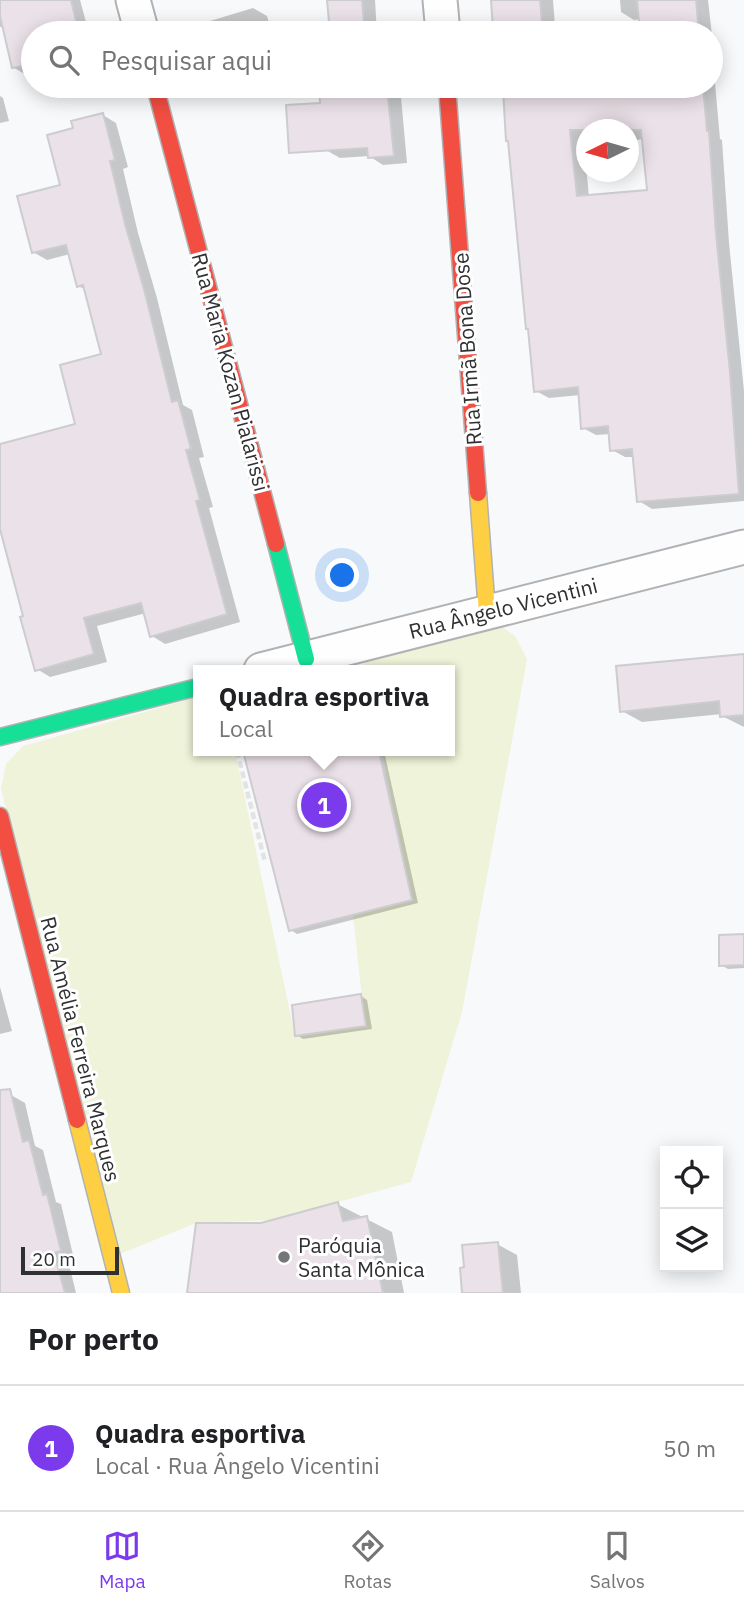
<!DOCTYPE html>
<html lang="pt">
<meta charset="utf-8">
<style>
body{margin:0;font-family:"IBM Plex Sans",sans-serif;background:#f6f6f6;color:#202124}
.controls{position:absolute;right:21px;bottom:21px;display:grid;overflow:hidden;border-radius:0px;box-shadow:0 4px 18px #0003}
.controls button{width:63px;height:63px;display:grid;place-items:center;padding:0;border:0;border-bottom:2px solid #e0e0e0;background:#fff;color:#202124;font:35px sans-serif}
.compass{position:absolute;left:576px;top:119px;width:63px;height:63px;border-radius:50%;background:#fff;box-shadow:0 4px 18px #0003;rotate:265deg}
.scale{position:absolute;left:21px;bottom:18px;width:98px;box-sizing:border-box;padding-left:7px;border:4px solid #2f3031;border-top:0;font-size:19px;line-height:24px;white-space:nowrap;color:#2f3031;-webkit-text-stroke:5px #fff;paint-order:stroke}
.you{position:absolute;left:343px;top:576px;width:24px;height:24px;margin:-18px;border:5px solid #fff;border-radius:50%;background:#1a73e8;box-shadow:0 0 0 10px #1a73e833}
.badge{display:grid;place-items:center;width:46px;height:46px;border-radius:50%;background:#7c3aed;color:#fff;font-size:23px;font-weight:700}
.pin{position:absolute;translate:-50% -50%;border:4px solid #fff;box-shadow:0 2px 7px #0006}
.popup{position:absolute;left:193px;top:665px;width:262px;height:91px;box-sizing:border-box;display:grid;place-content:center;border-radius:0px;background:#fff;filter:drop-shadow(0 2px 5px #0005);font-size:23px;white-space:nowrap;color:#757577}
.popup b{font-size:26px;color:#202124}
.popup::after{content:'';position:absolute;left:50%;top:100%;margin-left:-14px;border:14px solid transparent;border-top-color:#fff}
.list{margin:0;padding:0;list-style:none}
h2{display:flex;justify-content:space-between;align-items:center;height:91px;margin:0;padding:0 28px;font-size:30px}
h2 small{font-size:23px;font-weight:400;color:#757577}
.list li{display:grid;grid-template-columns:46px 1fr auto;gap:21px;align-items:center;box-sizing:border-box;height:126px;padding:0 28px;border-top:2px solid #e0e0e0}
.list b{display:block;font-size:26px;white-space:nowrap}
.list p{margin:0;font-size:23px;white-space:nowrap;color:#757577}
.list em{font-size:23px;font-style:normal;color:#757577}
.icon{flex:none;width:38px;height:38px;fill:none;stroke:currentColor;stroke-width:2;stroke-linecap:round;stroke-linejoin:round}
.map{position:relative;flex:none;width:744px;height:1293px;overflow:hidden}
.search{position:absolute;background:#fff;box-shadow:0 4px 18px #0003;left:21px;right:21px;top:21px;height:77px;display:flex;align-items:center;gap:18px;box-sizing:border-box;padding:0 24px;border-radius:38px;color:#757577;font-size:26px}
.sheet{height:217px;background:#fff}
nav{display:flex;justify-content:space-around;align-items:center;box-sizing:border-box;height:98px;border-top:2px solid #e0e0e0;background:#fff;font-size:19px;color:#757577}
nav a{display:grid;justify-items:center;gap:4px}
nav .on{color:#7c3aed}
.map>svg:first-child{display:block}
</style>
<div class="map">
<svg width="744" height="1293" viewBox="0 0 744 1293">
<rect width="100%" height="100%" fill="#f7f9fb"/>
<path fill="#eff3d9" d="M 490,618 L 515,636 L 527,659 L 462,1012 L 411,1182 L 272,1220 L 196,1223 L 120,1254 L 1,789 L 6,764 L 23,746 L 198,697 L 198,751 L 235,751 L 295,1036 L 365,1026 L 353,915 L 412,900 L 382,751 L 450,751 L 450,670 L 366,670 L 362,651 Z"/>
<path fill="#0003" fill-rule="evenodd" d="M 0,0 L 80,0 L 89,33 L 33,33 L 33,73 L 26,75 L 13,67 L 4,26 L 0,27 Z
M 329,0 L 375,0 L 377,33 L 332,33 Z
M 493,0 L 553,0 L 555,26 L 567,24 L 581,33 L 500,33 L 500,31 L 495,28 Z
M 620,0 L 708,0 L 716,71 L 714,72 L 720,139 L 722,140 L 729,243 L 744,391 L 744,501 L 652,509 L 639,501 L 635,457 L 625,457 L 612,450 L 610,434 L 596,435 L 583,428 L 580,395 L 549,398 L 536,391 L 508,140 L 504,86 L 711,86 L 711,33 L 642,33 L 641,19 L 634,20 L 621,12 ZM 586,130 L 628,130 L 628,141 L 644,139 L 649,192 L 589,197 L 584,144 L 586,144 Z
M 253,8 L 267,16 L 272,33 L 203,33 L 200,24 Z
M 320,86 L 400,86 L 407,163 L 383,165 L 369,156 L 340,158 L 326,150 Z
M 0,96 L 3,98 L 9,121 L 0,123 Z
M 103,115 L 116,123 L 128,167 L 123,169 L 138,233 L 157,298 L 183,405 L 192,410 L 204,457 L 199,458 L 213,507 L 209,508 L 240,622 L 165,644 L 152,636 L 146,613 L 97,626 L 107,662 L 50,677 L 37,669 L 25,617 L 0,523 L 0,446 L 77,426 L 103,355 L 86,290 L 78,286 L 70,254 L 47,260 L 33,252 L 62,186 L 75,129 Z
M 744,656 L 744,727 L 722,716 L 722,714 L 642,722 L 622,711 Z
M 245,751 L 384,751 L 418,903 L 297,934 L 291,930 Z
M 744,936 L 744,968 L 728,969 L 721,965 Z
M 0,987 L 12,1031 L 0,1034 Z
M 361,996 L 367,1000 L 372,1029 L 303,1039 L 297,1035 Z
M 11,1095 L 25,1103 L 35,1146 L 43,1150 L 56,1202 L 61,1204 L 74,1259 L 68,1260 L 76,1293 L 0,1293 L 0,1097 Z
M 337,1204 L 392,1232 L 404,1293 L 189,1293 L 261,1225 Z
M 497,1244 L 517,1255 L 521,1293 L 464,1293 Z"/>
<path fill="#ebe1e8" stroke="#cdccce" stroke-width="2" fill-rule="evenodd" d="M 0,0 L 71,0 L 79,33 L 33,33 L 33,64 L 12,68 L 0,16 Z
M 327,0 L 362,0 L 365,33 L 330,33 Z
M 491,0 L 540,0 L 543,33 L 498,33 L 498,29 L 493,29 Z
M 637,0 L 696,0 L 699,33 L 640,33 Z
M 319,86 L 387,86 L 394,156 L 368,158 L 367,148 L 289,153 L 286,105 L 320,103 Z
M 555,86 L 703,86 L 707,131 L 709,131 L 716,234 L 730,372 L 739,494 L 637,502 L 632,449 L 610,451 L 608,426 L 581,429 L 578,387 L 534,392 L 528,329 L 526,329 L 508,141 L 506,141 L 503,89 ZM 570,130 L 641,130 L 647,190 L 577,196 Z
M 103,113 L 115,160 L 110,161 L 125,224 L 144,289 L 172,402 L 178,400 L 191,449 L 186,450 L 200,500 L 196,501 L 227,614 L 150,637 L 141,603 L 84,618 L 94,654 L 35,671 L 20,617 L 23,616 L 0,529 L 0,444 L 75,424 L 60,365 L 101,354 L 83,285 L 77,287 L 66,245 L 32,253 L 17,196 L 60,185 L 47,135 L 73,128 L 71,121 Z
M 744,654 L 744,715 L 720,717 L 719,701 L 620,712 L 616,666 Z
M 243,751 L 379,751 L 412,900 L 289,931 Z
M 744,934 L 744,965 L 719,966 L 719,935 Z
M 361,994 L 366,1026 L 295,1036 L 292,1005 Z
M 10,1089 L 23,1142 L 29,1140 L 43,1195 L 47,1194 L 61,1251 L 54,1253 L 65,1293 L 0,1293 L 0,1090 Z
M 338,1202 L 343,1221 L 367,1216 L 383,1293 L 187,1293 L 196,1223 L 261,1223 Z
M 498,1242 L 503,1293 L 462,1293 L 460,1268 L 464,1267 L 462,1245 Z"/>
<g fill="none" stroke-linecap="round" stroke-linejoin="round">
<g stroke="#b1b2b4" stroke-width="37">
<path id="street" d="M 133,0 L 142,33
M 440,0 L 443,33
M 261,670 L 744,547"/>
</g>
<g stroke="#b1b2b4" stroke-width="19">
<path id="fast" d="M 276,544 L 306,659
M 0,737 L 198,687"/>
</g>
<g stroke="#b1b2b4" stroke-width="19">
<path id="slow" d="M 478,493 L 487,612
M 77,1120 L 121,1293"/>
</g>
<g stroke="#b1b2b4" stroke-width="19">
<path id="jam" d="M 155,86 L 276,544
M 447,86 L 478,493
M 0,816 L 77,1120"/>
</g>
<path stroke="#e2e3e3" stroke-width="4.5" stroke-dasharray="7 3.5" stroke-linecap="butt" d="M 237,751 L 265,862"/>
<use href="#street" stroke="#fefefe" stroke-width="33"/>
<use href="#fast" stroke="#16e098" stroke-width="16"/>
<use href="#slow" stroke="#ffcf43" stroke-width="16"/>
<use href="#jam" stroke="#f24e42" stroke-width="16"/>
</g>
<circle fill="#757678" stroke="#fff" stroke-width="2.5" cx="284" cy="1257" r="7"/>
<g text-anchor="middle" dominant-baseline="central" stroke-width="6" stroke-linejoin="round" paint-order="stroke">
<g font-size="21" fill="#2f3031" stroke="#fff">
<text transform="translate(467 349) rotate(-94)">Rua Irmã Bona Dose</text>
<text transform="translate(231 372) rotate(75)">Rua Maria Kozan Pialarissi</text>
<text transform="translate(503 608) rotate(-14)">Rua Ângelo Vicentini</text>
<text transform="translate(81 1049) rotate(76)">Rua Amélia Ferreira Marques</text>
</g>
<g font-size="21" fill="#2f3031" stroke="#fff" text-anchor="start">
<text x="298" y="1245">Paróquia<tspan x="298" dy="24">Santa Mônica</tspan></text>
</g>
</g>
</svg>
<div class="controls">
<button><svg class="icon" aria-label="locate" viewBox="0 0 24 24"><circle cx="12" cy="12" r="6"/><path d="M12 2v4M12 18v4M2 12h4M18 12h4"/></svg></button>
<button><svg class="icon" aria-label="layers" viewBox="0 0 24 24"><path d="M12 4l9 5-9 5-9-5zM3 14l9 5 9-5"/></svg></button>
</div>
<svg class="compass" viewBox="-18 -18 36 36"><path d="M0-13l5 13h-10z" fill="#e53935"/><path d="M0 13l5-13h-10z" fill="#757577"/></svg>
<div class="scale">20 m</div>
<div class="you"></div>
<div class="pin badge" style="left:324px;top:805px">1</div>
<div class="popup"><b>Quadra esportiva</b>Local</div>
<div class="search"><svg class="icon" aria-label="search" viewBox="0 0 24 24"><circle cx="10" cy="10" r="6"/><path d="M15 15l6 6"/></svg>Pesquisar aqui</div>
</div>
<section class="sheet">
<h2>Por perto<small></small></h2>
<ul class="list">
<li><span class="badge">1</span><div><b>Quadra esportiva</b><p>Local · Rua Ângelo Vicentini</p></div><em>50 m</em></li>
</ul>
</section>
<nav>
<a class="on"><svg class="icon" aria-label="map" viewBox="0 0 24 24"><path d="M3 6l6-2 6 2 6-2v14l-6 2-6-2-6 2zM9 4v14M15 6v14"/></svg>Mapa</a>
<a><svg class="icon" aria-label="directions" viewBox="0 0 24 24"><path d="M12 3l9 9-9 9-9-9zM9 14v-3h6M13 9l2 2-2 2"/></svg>Rotas</a>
<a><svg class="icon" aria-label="saved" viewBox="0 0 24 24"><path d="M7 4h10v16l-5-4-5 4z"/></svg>Salvos</a>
</nav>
